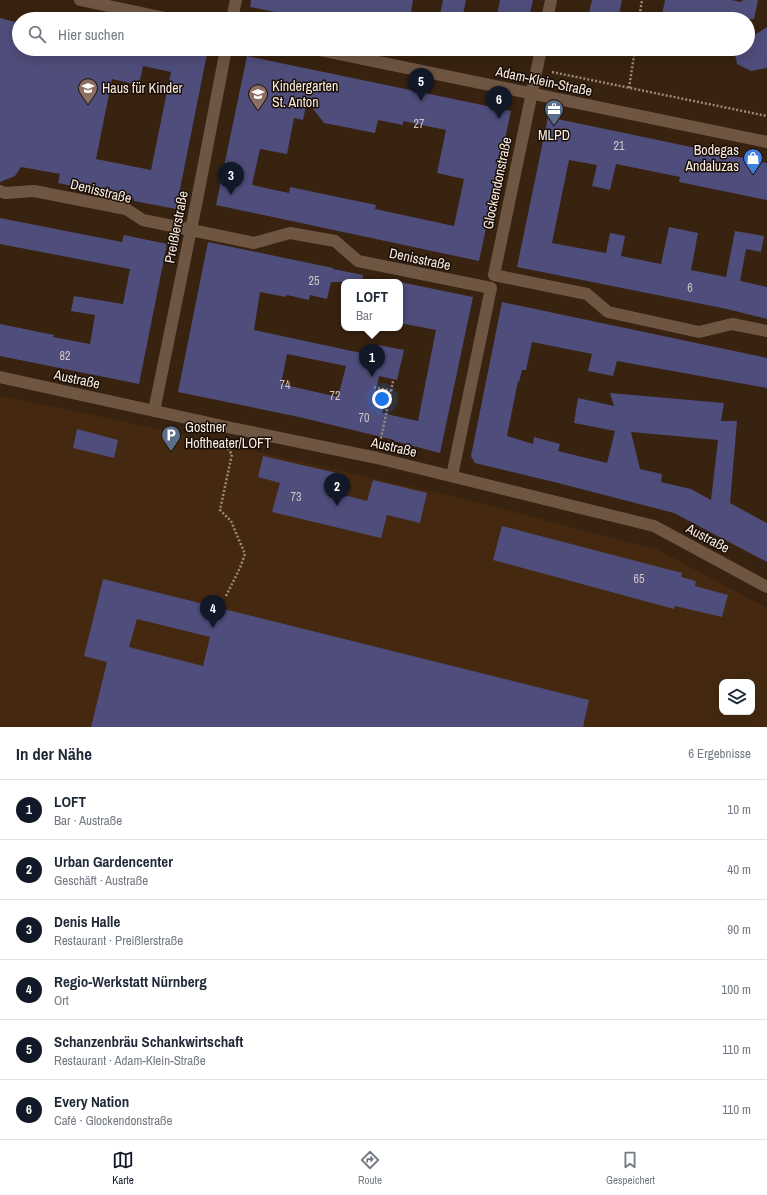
<!DOCTYPE html>
<html lang="de">
<meta charset="utf-8">
<style>
body{margin:0;font-family:"Archivo Narrow",sans-serif;background:#f2f2f3;color:#1f2937}
.controls{position:absolute;right:12px;bottom:12px;display:grid;overflow:hidden;border-radius:8px;box-shadow:0 4px 16px #0002}
.controls button{width:36px;height:36px;display:grid;place-items:center;padding:0;border:0;border-bottom:1px solid #e0e1e3;background:#fff;color:#1f2937;font:20px sans-serif}
.you{position:absolute;left:382px;top:399px;width:14px;height:14px;margin:-10px;border:3px solid #fff;border-radius:50%;background:#1a73e8;box-shadow:0 0 0 6px #1a73e833}
.badge{display:grid;place-items:center;width:26px;height:26px;border-radius:50%;background:#111827;color:#fff;font-size:13px;font-weight:700}
.pin{position:absolute;translate:-50% -33px;filter:drop-shadow(0 1px 2px #0008)}
.pin::after{content:'';position:absolute;top:21px;width:14px;height:12px;background:inherit;clip-path:polygon(0 0,100% 0,50% 100%)}
.popup{position:absolute;left:341px;top:279px;width:62px;height:52px;box-sizing:border-box;display:grid;place-content:center;border-radius:8px;background:#fff;filter:drop-shadow(0 1px 3px #0005);font-size:13px;white-space:nowrap;color:#747a83}
.popup b{font-size:15px;color:#1f2937}
.popup::after{content:'';position:absolute;left:50%;top:100%;margin-left:-8px;border:8px solid transparent;border-top-color:#fff}
.list{margin:0;padding:0;list-style:none}
h2{display:flex;justify-content:space-between;align-items:center;height:52px;margin:0;padding:0 16px;font-size:17px}
h2 small{font-size:13px;font-weight:400;color:#747a83}
.list li{display:grid;grid-template-columns:26px 1fr auto;gap:12px;align-items:center;box-sizing:border-box;height:60px;padding:0 16px;border-top:1px solid #e0e1e3}
.list b{display:block;font-size:15px;white-space:nowrap}
.list p{margin:0;font-size:13px;white-space:nowrap;color:#747a83}
.list em{font-size:13px;font-style:normal;color:#747a83}
.icon{flex:none;width:22px;height:22px;fill:none;stroke:currentColor;stroke-width:2;stroke-linecap:round;stroke-linejoin:round}
.map{position:relative;flex:none;width:767px;height:727px;overflow:hidden}
.search{position:absolute;background:#fff;box-shadow:0 4px 16px #0002;left:12px;right:12px;top:12px;height:44px;display:flex;align-items:center;gap:10px;box-sizing:border-box;padding:0 14px;border-radius:22px;color:#747a83;font-size:15px}
.sheet{height:412px;background:#fff}
nav{display:flex;justify-content:space-around;align-items:center;box-sizing:border-box;height:56px;border-top:1px solid #e0e1e3;background:#fff;font-size:11px;color:#747a83}
nav a{display:grid;justify-items:center;gap:2px}
nav .on{color:#111827}
.map>svg:first-child{display:block}
</style>
<div class="map">
<svg width="767" height="727" viewBox="0 0 767 727">
<rect width="100%" height="100%" fill="#382210"/>
<path fill="#442910" fill-rule="evenodd" d="M 0,396 L 122,421 L 460,498 L 658,550 L 767,608 L 767,727 L 0,727 ZM 722,682 L 752,682 L 752,712 L 722,712 Z"/>
<path fill="#4f4d7b" fill-rule="evenodd" d="M 251,0 L 413,0 L 410,19 L 310,19 L 250,7 Z
M 443,0 L 466,0 L 462,19 L 439,19 Z
M 500,0 L 533,0 L 529,19 L 496,19 Z
M 592,0 L 622,0 L 618,19 L 596,19 L 588,17 Z
M 665,0 L 731,0 L 741,2 L 743,0 L 758,0 L 754,19 L 661,19 Z
M 0,18 L 19,23 L 19,49 L 208,49 L 176,209 L 134,201 L 134,199 L 58,183 L 60,174 L 21,167 L 15,176 L 0,182 ZM 143,66 L 171,72 L 151,170 L 96,159 L 112,79 L 139,85 Z
M 767,27 L 767,68 L 751,71 L 737,64 L 734,49 L 748,49 L 748,39 Z
M 247,56 L 511,111 L 479,261 L 216,205 ZM 307,101 L 324,123 L 375,133 L 378,120 L 403,125 L 403,121 L 446,130 L 437,173 L 464,179 L 454,226 L 375,209 L 376,205 L 290,187 L 289,193 L 252,185 L 260,149 L 287,154 L 294,118 L 303,120 Z
M 548,117 L 767,163 L 767,200 L 679,182 L 680,177 L 616,164 L 610,190 L 592,186 L 597,165 L 569,160 L 552,243 L 606,253 L 610,233 L 625,236 L 621,256 L 661,264 L 669,227 L 698,233 L 691,270 L 726,277 L 735,231 L 764,236 L 761,252 L 746,249 L 740,281 L 767,287 L 767,319 L 727,309 L 517,267 Z
M 0,218 L 122,242 L 124,235 L 167,244 L 139,384 L 0,356 L 0,324 L 54,335 L 53,337 L 90,344 L 95,315 L 71,311 L 74,296 L 123,304 L 130,269 L 0,244 Z
M 208,242 L 333,268 L 333,269 L 363,275 L 362,282 L 331,282 L 327,299 L 310,295 L 309,300 L 287,295 L 286,297 L 260,292 L 254,330 L 375,356 L 378,345 L 404,350 L 397,380 L 379,376 L 373,405 L 383,408 L 382,413 L 418,421 L 436,330 L 400,323 L 400,282 L 473,297 L 440,453 L 394,441 L 394,440 L 299,417 L 178,392 ZM 287,354 L 346,366 L 338,397 L 281,384 Z
M 502,302 L 767,358 L 767,388 L 617,361 L 613,376 L 588,371 L 592,354 L 532,342 L 526,370 L 522,370 L 519,382 L 518,381 L 507,436 L 533,444 L 534,437 L 560,444 L 558,451 L 607,463 L 615,431 L 574,423 L 578,398 L 614,406 L 610,393 L 724,403 L 721,421 L 737,421 L 730,503 L 767,523 L 767,562 L 674,513 L 558,483 L 475,463 L 471,456 ZM 631,432 L 718,440 L 711,500 L 691,489 L 661,482 L 662,474 L 640,469 Z
M 77,429 L 118,440 L 114,458 L 73,448 Z
M 263,456 L 341,474 L 336,493 L 367,501 L 373,480 L 427,493 L 420,523 L 387,515 L 381,538 L 272,512 L 280,483 L 258,477 Z
M 502,526 L 682,573 L 681,577 L 696,581 L 695,586 L 728,595 L 722,617 L 675,606 L 674,609 L 493,560 Z
M 103,579 L 589,700 L 583,727 L 91,727 L 107,662 L 84,656 ZM 137,619 L 210,637 L 203,666 L 129,647 Z"/>
<g fill="none" stroke-linecap="round" stroke-linejoin="round">
<path stroke="#9b897a" stroke-width="2.5" stroke-dasharray="2 2" stroke-linecap="butt" d="M 639,19 L 642,0
M 552,72 L 767,116
M 629,88 L 635,49
M 374,387 L 391,391 L 380,443
M 391,391 L 393,381
M 226,596 L 240,568 L 245,554 L 231,521 L 220,510 L 232,454 L 228,449 L 229,443"/>
<path stroke="#6f5643" stroke-width="12" d="M 80,0 L 170,19
M 232,19 L 236,0
M 547,19 L 551,0
M 315,49 L 767,142
M 541,49 L 494,275 L 587,294 L 608,312 L 699,332 L 732,324 L 767,331
M 0,191 L 5,193 L 34,191 L 126,209 L 143,220 L 254,243 L 290,233 L 335,241 L 358,261 L 491,288 L 452,476
M 0,377 L 232,428 L 377,458 L 654,526 L 767,587
M 154,411 L 197,200 L 226,49"/>
</g>
<defs>
<g id="school-pin" transform="scale(1)"><path d="M0 17L-7.5 6A9.5 9.5 0 1 1 7.5 6Z" fill="#8d6e63" stroke="#180e07"/><path d="M0-5L7-2L0 1L-7-2ZM-4 1L0 2.5L4 1V4Q0 6-4 4Z" fill="#fff"/></g>
<g id="office-pin" transform="scale(1)"><path d="M0 17L-7.5 6A9.5 9.5 0 1 1 7.5 6Z" fill="#5c6f8a" stroke="#180e07"/><path d="M-6-3h4V-5.5h4V-3h4V5H-6ZM-1-4.5V-3h2v-1.5ZM-6 0V1H6V0Z" fill="#fff"/></g>
<g id="shop-pin" transform="scale(1)"><path d="M0 17L-7.5 6A9.5 9.5 0 1 1 7.5 6Z" fill="#3f7fe0" stroke="#180e07"/><path d="M-5-2.5h2.3a2.7 3.5 0 0 1 5.4 0H5L5.5 6h-11ZM-1.5-2.5h3a1.5 2.3 0 0 0-3 0Z" fill="#fff"/></g>
<g id="parking-pin" transform="scale(1)"><path d="M0 17L-7.5 6A9.5 9.5 0 1 1 7.5 6Z" fill="#5c6f8a" stroke="#180e07"/><path d="M-3.5-5.5H1a3.5 3.5 0 0 1 0 7H-1V5.5H-3.5ZM-1-3.4V-.6H.8a1.4 1.4 0 0 0 0-2.8Z" fill="#fff"/></g>
</defs>
<g fill-rule="evenodd">
<use href="#school-pin" x="88" y="88"/>
<use href="#school-pin" x="258" y="94"/>
<use href="#office-pin" x="554" y="109"/>
<use href="#shop-pin" x="753" y="158"/>
<use href="#parking-pin" x="171" y="435"/>
</g>
<g text-anchor="middle" dominant-baseline="central" stroke-width="3" stroke-linejoin="round" paint-order="stroke">
<g font-size="12" fill="#cfc4c7">
<text x="419" y="124">27</text>
<text x="619" y="146">21</text>
<text x="314" y="281">25</text>
<text x="690" y="288">6</text>
<text x="65" y="356">82</text>
<text x="285" y="385">74</text>
<text x="335" y="396">72</text>
<text x="364" y="418">70</text>
<text x="296" y="497">73</text>
<text x="639" y="579">65</text>
</g>
<g font-size="14" fill="#faebe0" stroke="#180e07">
<text transform="translate(544 81) rotate(12)">Adam-Klein-Straße</text>
<text transform="translate(497 183) rotate(-78)">Glockendonstraße</text>
<text transform="translate(101 191) rotate(14)">Denisstraße</text>
<text transform="translate(176 227) rotate(-79)">Preißlerstraße</text>
<text transform="translate(420 259) rotate(12)">Denisstraße</text>
<text transform="translate(77 379) rotate(12)">Austraße</text>
<text transform="translate(394 447) rotate(13)">Austraße</text>
<text transform="translate(708 538) rotate(28)">Austraße</text>
</g>
<g font-size="14" fill="#faebe0" stroke="#180e07" text-anchor="start">
<text x="272" y="86">Kindergarten<tspan x="272" dy="16">St. Anton</tspan></text>
<text x="102" y="88">Haus für Kinder</text>
<text x="554" y="135" text-anchor="middle">MLPD</text>
<text x="739" y="150" text-anchor="end">Bodegas<tspan x="739" dy="16">Andaluzas</tspan></text>
<text x="185" y="427">Gostner<tspan x="185" dy="16">Hoftheater/LOFT</tspan></text>
</g>
</g>
</svg>
<div class="controls">
<button><svg class="icon" aria-label="layers" viewBox="0 0 24 24"><path d="M12 4l9 5-9 5-9-5zM3 14l9 5 9-5"/></svg></button>
</div>
<div class="you"></div>
<div class="pin badge" style="left:372px;top:377px">1</div>
<div class="popup"><b>LOFT</b>Bar</div>
<div class="pin badge" style="left:337px;top:506px">2</div>
<div class="pin badge" style="left:231px;top:195px">3</div>
<div class="pin badge" style="left:213px;top:628px">4</div>
<div class="pin badge" style="left:421px;top:101px">5</div>
<div class="pin badge" style="left:499px;top:119px">6</div>
<div class="search"><svg class="icon" aria-label="search" viewBox="0 0 24 24"><circle cx="10" cy="10" r="6"/><path d="M15 15l6 6"/></svg>Hier suchen</div>
</div>
<section class="sheet">
<h2>In der Nähe<small>6 Ergebnisse</small></h2>
<ul class="list">
<li><span class="badge">1</span><div><b>LOFT</b><p>Bar · Austraße</p></div><em>10 m</em></li>
<li><span class="badge">2</span><div><b>Urban Gardencenter</b><p>Geschäft · Austraße</p></div><em>40 m</em></li>
<li><span class="badge">3</span><div><b>Denis Halle</b><p>Restaurant · Preißlerstraße</p></div><em>90 m</em></li>
<li><span class="badge">4</span><div><b>Regio-Werkstatt Nürnberg</b><p>Ort</p></div><em>100 m</em></li>
<li><span class="badge">5</span><div><b>Schanzenbräu Schankwirtschaft</b><p>Restaurant · Adam-Klein-Straße</p></div><em>110 m</em></li>
<li><span class="badge">6</span><div><b>Every Nation</b><p>Café · Glockendonstraße</p></div><em>110 m</em></li>
</ul>
</section>
<nav>
<a class="on"><svg class="icon" aria-label="map" viewBox="0 0 24 24"><path d="M3 6l6-2 6 2 6-2v14l-6 2-6-2-6 2zM9 4v14M15 6v14"/></svg>Karte</a>
<a><svg class="icon" aria-label="directions" viewBox="0 0 24 24"><path d="M12 3l9 9-9 9-9-9zM9 14v-3h6M13 9l2 2-2 2"/></svg>Route</a>
<a><svg class="icon" aria-label="saved" viewBox="0 0 24 24"><path d="M7 4h10v16l-5-4-5 4z"/></svg>Gespeichert</a>
</nav>
